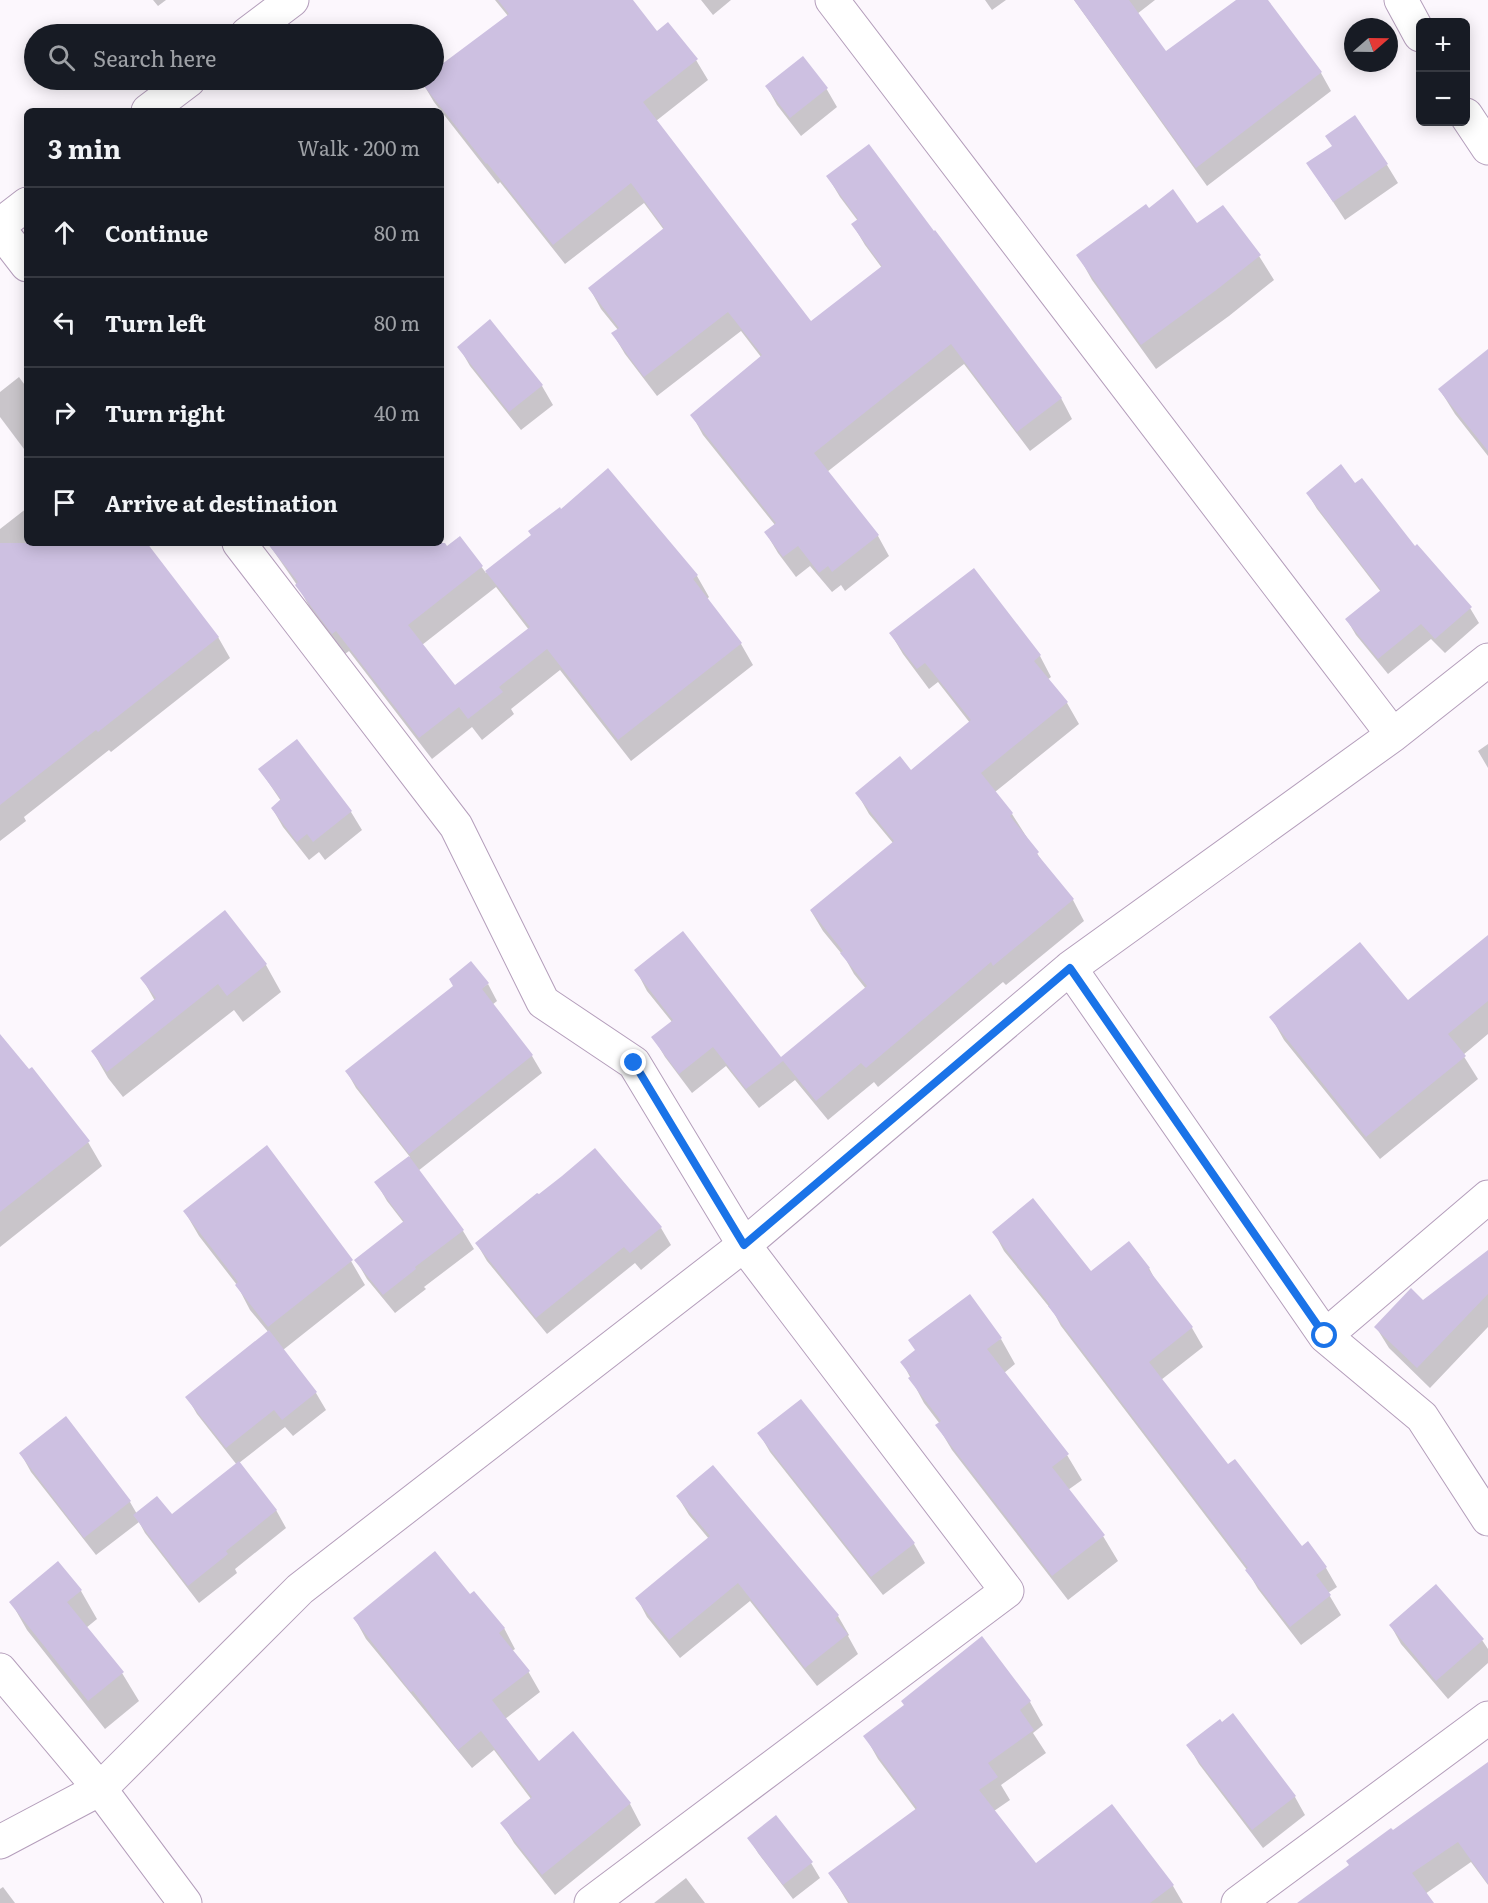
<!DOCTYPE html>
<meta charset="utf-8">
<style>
body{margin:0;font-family:Literata,serif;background:#20242c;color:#f1f3f6}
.controls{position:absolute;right:18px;top:18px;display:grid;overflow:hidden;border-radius:9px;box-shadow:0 3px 15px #0003}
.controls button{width:54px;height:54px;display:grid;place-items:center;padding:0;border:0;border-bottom:2px solid #363941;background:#171b24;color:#f1f3f6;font:30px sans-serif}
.compass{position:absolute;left:1344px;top:18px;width:54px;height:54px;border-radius:50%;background:#171b24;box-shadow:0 3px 15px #0003;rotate:70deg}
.stop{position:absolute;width:18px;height:18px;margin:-14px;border:4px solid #1a73e8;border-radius:50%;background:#fff}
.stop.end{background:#1a73e8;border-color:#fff;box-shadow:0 2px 6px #0008}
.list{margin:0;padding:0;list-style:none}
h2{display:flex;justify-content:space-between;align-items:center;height:78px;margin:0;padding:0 24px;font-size:26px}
h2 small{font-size:20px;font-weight:400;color:#9ea1a6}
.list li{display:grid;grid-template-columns:39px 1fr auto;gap:18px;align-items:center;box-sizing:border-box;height:90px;padding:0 24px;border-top:2px solid #363941}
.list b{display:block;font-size:22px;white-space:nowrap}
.list em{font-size:20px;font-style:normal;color:#9ea1a6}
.icon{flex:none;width:33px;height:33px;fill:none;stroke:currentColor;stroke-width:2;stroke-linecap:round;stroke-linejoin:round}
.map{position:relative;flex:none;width:1488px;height:1903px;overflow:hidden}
.search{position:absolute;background:#171b24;box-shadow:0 3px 15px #0003;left:24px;top:24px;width:420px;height:66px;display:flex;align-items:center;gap:15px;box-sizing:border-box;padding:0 21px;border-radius:33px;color:#9ea1a6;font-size:22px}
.panel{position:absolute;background:#171b24;box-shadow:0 3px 15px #0003;left:24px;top:108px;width:420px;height:438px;border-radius:9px}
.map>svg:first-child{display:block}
</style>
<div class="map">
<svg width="1488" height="1903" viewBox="0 0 1488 1903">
<rect width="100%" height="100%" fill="#fcf7fd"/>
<path fill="#0003" fill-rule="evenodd" d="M 153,0 L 166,0 L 158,6 Z
M 495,0 L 631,0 L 656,33 L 696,60 L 708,80 L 656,121 L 811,323 L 882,268 L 865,245 L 853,225 L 858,221 L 840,197 L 828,177 L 1061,398 L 1072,419 L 1030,451 L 964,364 L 827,472 L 878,536 L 889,556 L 845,591 L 841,585 L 832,592 L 810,566 L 796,577 L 778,553 L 766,533 L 775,525 L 703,435 L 692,415 L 761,357 L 741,331 L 657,396 L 625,354 L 613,334 L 618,330 L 601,309 L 590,289 L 664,230 L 644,203 L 565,264 L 500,182 L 498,184 L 434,102 L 422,82 L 425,80 L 434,80 L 434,73 L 508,16 Z
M 701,0 L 731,0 L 713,15 Z
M 985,0 L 1006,0 L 992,10 Z
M 1074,0 L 1155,0 L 1137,14 L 1166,53 L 1238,0 L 1266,0 L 1321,73 L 1331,91 L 1207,186 Z
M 767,87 L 826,88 L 837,107 L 801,136 L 777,105 Z
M 1308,164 L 1387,165 L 1398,183 L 1345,220 Z
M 1197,225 L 1259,256 L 1274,280 L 1229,316 L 1156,369 L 1092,280 L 1078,255 Z
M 459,347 L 542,386 L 553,405 L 521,430 L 470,366 Z
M 1488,351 L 1488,456 L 1455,414 L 1440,390 Z
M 19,377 L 27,388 L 27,453 L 0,417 L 0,392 Z
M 1355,485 L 1470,608 L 1479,623 L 1445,653 L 1431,639 L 1388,674 L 1356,635 L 1347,620 L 1381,592 L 1317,509 L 1308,494 Z
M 27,508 L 27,543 L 142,543 L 218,637 L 230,658 L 111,752 L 109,750 L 24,817 L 26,821 L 0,841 L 0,529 Z
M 533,535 L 697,576 L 709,597 L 707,599 L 741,644 L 753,665 L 631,761 L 560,670 L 511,709 L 514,714 L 482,740 L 472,727 L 432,759 L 349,651 L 345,654 L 309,606 L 297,585 L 268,543 L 441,543 L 441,541 L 447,548 L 460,538 L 486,573 ZM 496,587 L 529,630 L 455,687 L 422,645 Z
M 974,571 L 1040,656 L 1051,677 L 1047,680 L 1067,703 L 1079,724 L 995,792 L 1012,814 L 1047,869 L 1073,900 L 1084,921 L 1006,985 L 1003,982 L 878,1087 L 874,1082 L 828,1120 L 795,1080 L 759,1108 L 726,1066 L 692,1093 L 665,1057 L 653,1037 L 672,1022 L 647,991 L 636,970 L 780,1059 L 866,989 L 854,974 L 845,958 L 823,931 L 811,911 L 893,843 L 869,814 L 857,793 L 911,772 L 970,723 L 938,682 L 929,689 L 903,654 L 891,634 Z
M 1488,744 L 1488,768 L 1478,751 Z
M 260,770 L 351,812 L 362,830 L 325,860 L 319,852 L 309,860 L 283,827 L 272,808 L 281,801 Z
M 225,912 L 266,965 L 281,992 L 243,1022 L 234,1010 L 123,1097 L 108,1078 L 93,1052 L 155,1001 L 142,978 Z
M 1488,939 L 1488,1034 L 1463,1055 L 1478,1079 L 1380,1159 L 1284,1040 L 1271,1017 L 1407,1003 Z
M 488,984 L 497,1001 L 492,1005 L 532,1056 L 542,1073 L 418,1171 L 463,1231 L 474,1249 L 424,1287 L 426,1289 L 395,1313 L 367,1279 L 356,1260 L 404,1223 L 387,1201 L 376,1182 L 410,1157 L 356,1088 L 347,1072 Z
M 0,1036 L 88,1142 L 102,1166 L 0,1247 Z
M 185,1212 L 351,1261 L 365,1285 L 283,1350 L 316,1393 L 326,1410 L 293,1436 L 285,1427 L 239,1463 L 276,1510 L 286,1528 L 235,1569 L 237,1573 L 199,1603 L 145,1533 L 139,1522 L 96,1555 L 31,1472 L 21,1454 L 65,1418 L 130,1502 L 137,1514 L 171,1516 L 237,1465 L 197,1414 L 187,1397 L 269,1333 L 250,1310 L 237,1285 L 199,1236 Z
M 661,1228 L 671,1245 L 641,1270 L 635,1263 L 547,1334 L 487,1261 L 477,1244 Z
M 994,1232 L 1091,1273 L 1149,1268 L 1158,1285 L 1192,1328 L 1203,1347 L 1161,1380 L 1228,1466 L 1302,1548 L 1307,1544 L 1326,1568 L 1337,1587 L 1328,1593 L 1341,1615 L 1301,1645 L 1258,1589 L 1247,1570 L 1061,1326 L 1054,1313 L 1004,1251 Z
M 1488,1252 L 1488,1327 L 1430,1388 L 1389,1348 L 1376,1327 L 1423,1302 Z
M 1001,1339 L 1015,1364 L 1004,1373 L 1067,1455 L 1082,1480 L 1068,1490 L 1103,1536 L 1118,1561 L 1068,1600 L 952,1450 L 937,1425 L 940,1424 L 924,1403 L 902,1362 Z
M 759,1433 L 914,1544 L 925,1563 L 883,1595 L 770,1452 Z
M 713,1467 L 838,1616 L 849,1635 L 848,1636 L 858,1654 L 817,1686 L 750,1601 L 680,1658 L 647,1617 L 637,1598 L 709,1539 L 689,1515 L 678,1497 Z
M 58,1563 L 81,1591 L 97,1619 L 86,1628 L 122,1673 L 139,1701 L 105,1729 L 27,1630 L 11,1602 Z
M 470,1596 L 504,1628 L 515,1649 L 512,1651 L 528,1671 L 540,1692 L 505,1719 L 538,1763 L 573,1733 L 630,1804 L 641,1825 L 555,1895 L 514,1843 L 502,1823 L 531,1799 L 494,1750 L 472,1768 L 366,1639 L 355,1619 Z
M 1391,1626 L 1482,1640 L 1488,1649 L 1488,1663 L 1448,1699 L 1401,1644 Z
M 982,1638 L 1030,1702 L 1043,1725 L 1033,1733 L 1046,1753 L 1001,1785 L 1010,1800 L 994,1811 L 1036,1865 L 1112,1806 L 1173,1886 L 1183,1903 L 848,1903 L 830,1873 L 916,1810 L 878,1759 L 865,1736 L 905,1706 Z
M 1188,1745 L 1295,1797 L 1305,1815 L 1263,1848 L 1199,1764 Z
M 1488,1764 L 1488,1885 L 1471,1862 L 1425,1894 L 1432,1903 L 1302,1903 L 1393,1832 Z
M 749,1838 L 811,1863 L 820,1878 L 793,1899 L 758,1853 Z
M 686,1878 L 705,1903 L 654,1903 Z
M 3,1887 L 15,1903 L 0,1903 L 0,1889 Z"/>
<path fill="#cdc0e1" d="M 498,0 L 633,0 L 657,31 L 668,22 L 698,59 L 643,102 L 811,321 L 882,266 L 851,224 L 858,219 L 826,176 L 869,144 L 934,231 L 935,230 L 1062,398 L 1017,432 L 951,344 L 814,453 L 879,535 L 832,572 L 828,566 L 819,573 L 798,546 L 783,557 L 764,532 L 776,523 L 690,415 L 762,355 L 728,312 L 644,377 L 611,333 L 619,328 L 588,288 L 664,228 L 631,183 L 553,245 L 487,163 L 486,164 L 420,81 L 422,80 L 434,80 L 434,70 L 509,14 Z
M 1074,0 L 1129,0 L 1166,51 L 1236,0 L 1268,0 L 1322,72 L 1196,168 Z
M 803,56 L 828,88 L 790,118 L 765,86 Z
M 1355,115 L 1388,164 L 1333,202 L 1306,163 L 1332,146 L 1325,136 Z
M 1173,189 L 1197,223 L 1223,205 L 1261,255 L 1215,291 L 1141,345 L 1076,255 L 1146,204 L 1149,208 Z
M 490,319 L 543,385 L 509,412 L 457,347 Z
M 1488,349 L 1488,451 L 1438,389 Z
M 1341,464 L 1355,483 L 1362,478 L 1415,546 L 1417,544 L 1472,607 L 1435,639 L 1421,624 L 1378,659 L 1345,619 L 1381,590 L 1306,493 Z
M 608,468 L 698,575 L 693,579 L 742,643 L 618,740 L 547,649 L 499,687 L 503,692 L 468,719 L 459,707 L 419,738 L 336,631 L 332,634 L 295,585 L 298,582 L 267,543 L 445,543 L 447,546 L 460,536 L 483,566 L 408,625 L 455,685 L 530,627 L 485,571 L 531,535 L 528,531 L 560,507 L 561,509 Z
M 0,543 L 147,543 L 219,637 L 98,732 L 96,730 L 0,805 Z
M 974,568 L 1041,655 L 1034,661 L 1068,702 L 981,773 L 1013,813 L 1010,816 L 1039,852 L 1037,854 L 1074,899 L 993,966 L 991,962 L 866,1068 L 861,1063 L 816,1101 L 783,1061 L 746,1089 L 713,1047 L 679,1074 L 651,1037 L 673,1020 L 634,970 L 683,931 L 781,1057 L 867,986 L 840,953 L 843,951 L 810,910 L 894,841 L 855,793 L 900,756 L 911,770 L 971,720 L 925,663 L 917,669 L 889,633 Z
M 297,739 L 352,811 L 313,842 L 307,834 L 297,842 L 271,808 L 281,799 L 258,769 Z
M 225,910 L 267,964 L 227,996 L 218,984 L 107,1072 L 91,1051 L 156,998 L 140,978 Z
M 1488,935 L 1488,1001 L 1448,1034 L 1466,1056 L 1366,1137 L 1269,1017 L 1360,942 L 1408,1000 Z
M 471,961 L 489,983 L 482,989 L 533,1055 L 409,1154 L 345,1071 L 453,986 L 449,979 Z
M 0,1034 L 29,1069 L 32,1067 L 90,1141 L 0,1212 Z
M 267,1145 L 353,1260 L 268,1327 L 235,1285 L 238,1282 L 183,1211 Z
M 595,1148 L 662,1227 L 630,1253 L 624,1247 L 536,1318 L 475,1243 L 537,1193 L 539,1194 L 562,1176 Z
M 409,1156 L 464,1230 L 415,1267 L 416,1269 L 383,1295 L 354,1260 L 404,1221 L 374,1182 Z
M 1033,1198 L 1091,1271 L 1129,1241 L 1150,1268 L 1148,1269 L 1193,1327 L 1149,1362 L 1228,1464 L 1235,1459 L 1302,1546 L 1308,1541 L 1327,1567 L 1316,1575 L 1331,1595 L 1290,1627 L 1245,1570 L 1248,1568 L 1048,1306 L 1050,1305 L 992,1232 Z
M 1488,1250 L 1488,1294 L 1417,1368 L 1374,1327 L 1411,1288 L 1423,1300 Z
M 970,1294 L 1002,1338 L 987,1349 L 1069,1454 L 1052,1467 L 1105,1535 L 1052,1576 L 935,1425 L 941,1421 L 908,1378 L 911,1376 L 900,1362 L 915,1350 L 908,1340 Z
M 269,1330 L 317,1392 L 282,1420 L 274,1410 L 226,1448 L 185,1397 Z
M 801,1399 L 915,1543 L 871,1577 L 757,1433 Z
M 66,1416 L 131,1501 L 84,1538 L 19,1453 Z
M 239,1461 L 277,1510 L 226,1551 L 228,1554 L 188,1586 L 133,1515 L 157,1496 L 172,1514 Z
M 713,1465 L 839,1615 L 835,1619 L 848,1634 L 805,1668 L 738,1583 L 669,1640 L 635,1598 L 710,1536 L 676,1496 Z
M 435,1551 L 470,1594 L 474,1591 L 505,1628 L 499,1633 L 530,1671 L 492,1700 L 539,1761 L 573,1731 L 631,1803 L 542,1875 L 500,1823 L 532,1797 L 481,1731 L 458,1750 L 413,1691 L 411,1692 L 353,1618 Z
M 58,1561 L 82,1590 L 67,1602 L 124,1672 L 88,1701 L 9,1602 Z
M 1436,1584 L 1484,1639 L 1436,1681 L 1389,1625 Z
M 982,1636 L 1031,1701 L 1020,1710 L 1034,1730 L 988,1763 L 998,1777 L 979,1790 L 1036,1863 L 1112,1804 L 1174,1885 L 1150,1903 L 850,1903 L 828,1873 L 917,1808 L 863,1736 L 904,1705 L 901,1701 Z
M 1233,1713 L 1296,1796 L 1252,1830 L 1186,1745 L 1220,1719 L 1222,1722 Z
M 1488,1762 L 1488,1884 L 1458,1842 L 1412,1873 L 1434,1903 L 1297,1903 L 1349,1865 L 1346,1861 L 1391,1828 L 1393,1830 Z
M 776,1815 L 813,1862 L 783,1885 L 747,1838 Z"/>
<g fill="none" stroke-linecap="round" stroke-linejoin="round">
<g stroke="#b49ebb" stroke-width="35">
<path id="minor" d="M 832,0 L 1393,735
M 1401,0 L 1420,35
M 247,34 L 292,0
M 148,111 L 189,80
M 1466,115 L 1488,148
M 0,225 L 27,204
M 0,230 L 27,265
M 239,543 L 456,826 L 543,1002 L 634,1063 L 744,1245 L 1007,1591 L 591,1903
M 1070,968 L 1325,1336 L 1422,1417 L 1488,1519
M 1325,1336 L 1488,1197
M 0,1670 L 100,1789 L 185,1903
M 0,1842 L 100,1789 L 300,1589 L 744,1245 L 1070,968 L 1393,735 L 1488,660
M 1238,1903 L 1488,1718"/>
</g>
<use href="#minor" stroke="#fff" stroke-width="33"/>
</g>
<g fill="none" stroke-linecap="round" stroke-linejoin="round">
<path stroke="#1a73e8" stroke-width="8" d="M 634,1063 L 744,1245 L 1070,968 L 1325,1336"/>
</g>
</svg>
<div class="controls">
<button>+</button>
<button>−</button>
</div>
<svg class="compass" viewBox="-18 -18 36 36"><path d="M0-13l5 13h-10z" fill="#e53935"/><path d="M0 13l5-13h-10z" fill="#9ea1a6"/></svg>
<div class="stop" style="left:1325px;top:1336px"></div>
<div class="stop end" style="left:634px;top:1063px"></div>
<div class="search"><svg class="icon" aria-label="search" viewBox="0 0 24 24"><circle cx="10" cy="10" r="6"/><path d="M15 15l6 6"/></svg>Search here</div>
<section class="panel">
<h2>3 min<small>Walk · 200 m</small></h2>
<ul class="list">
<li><svg class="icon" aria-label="ahead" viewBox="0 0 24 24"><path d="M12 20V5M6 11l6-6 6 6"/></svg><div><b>Continue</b></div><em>80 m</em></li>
<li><svg class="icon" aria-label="left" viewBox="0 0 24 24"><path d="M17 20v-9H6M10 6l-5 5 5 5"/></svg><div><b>Turn left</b></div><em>80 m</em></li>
<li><svg class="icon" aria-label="right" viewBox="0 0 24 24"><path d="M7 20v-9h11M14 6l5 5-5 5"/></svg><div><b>Turn right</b></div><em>40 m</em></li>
<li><svg class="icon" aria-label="arrive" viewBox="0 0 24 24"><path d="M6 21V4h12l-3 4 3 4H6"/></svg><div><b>Arrive at destination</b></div></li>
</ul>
</section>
</div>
